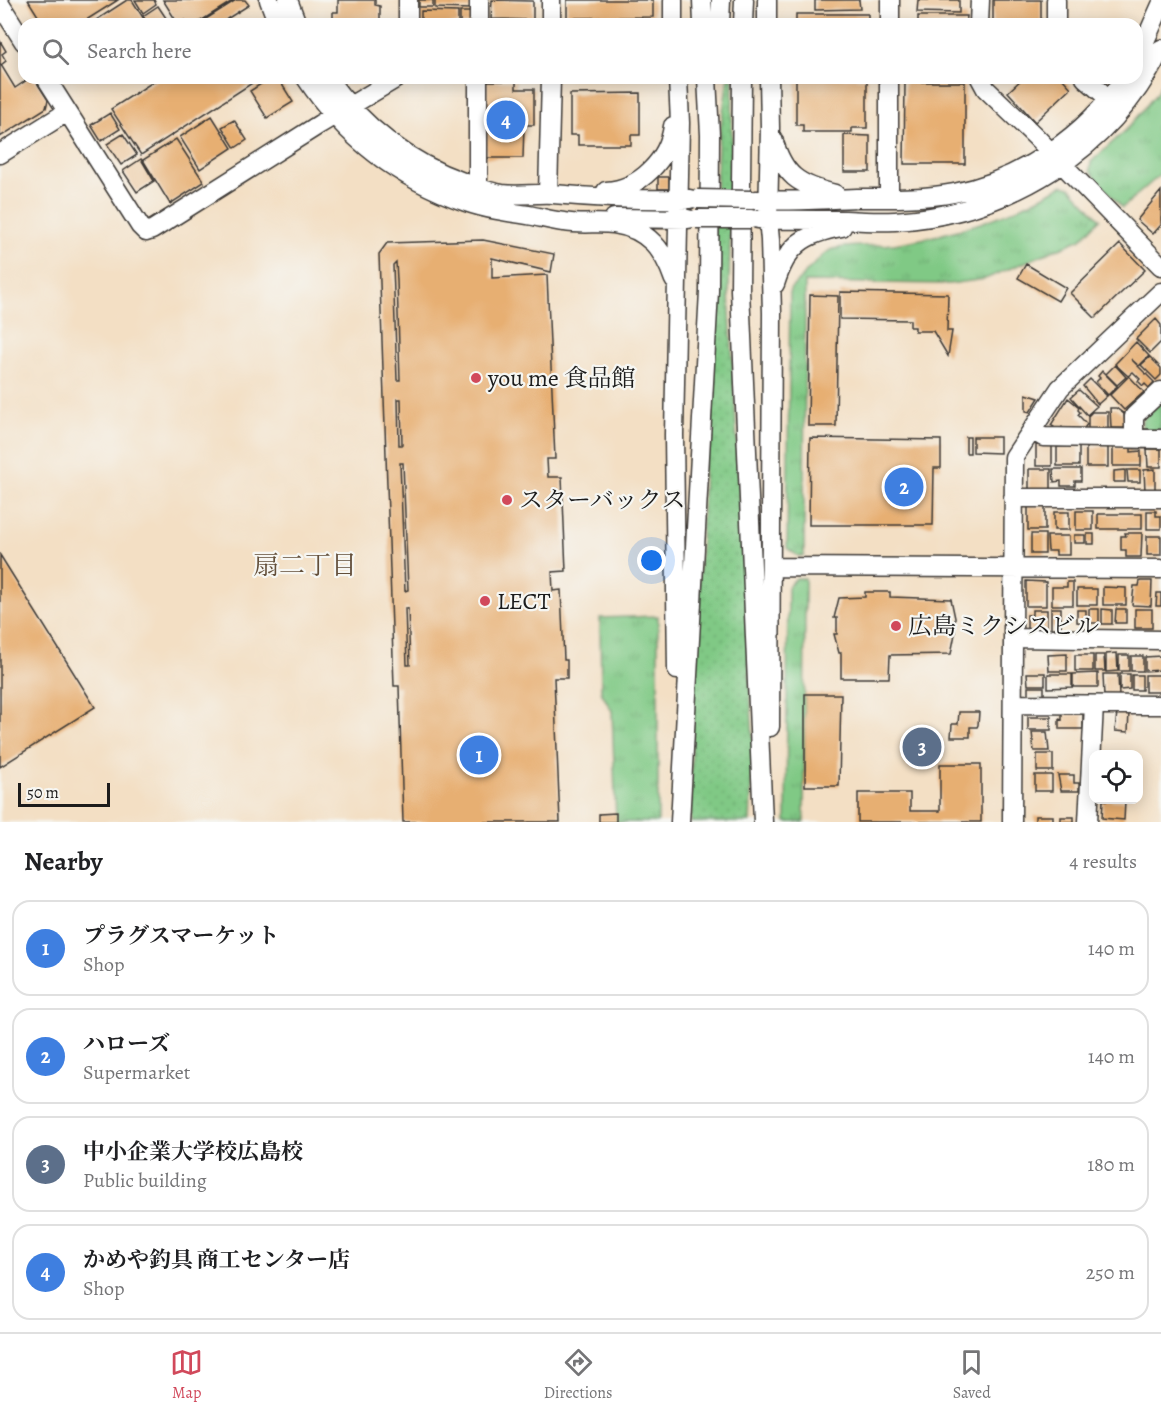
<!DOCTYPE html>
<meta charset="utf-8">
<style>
body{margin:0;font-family:Alegreya,"Noto Serif JP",serif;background:#f2f2f2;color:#202124}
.controls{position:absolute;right:18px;bottom:18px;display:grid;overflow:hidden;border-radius:12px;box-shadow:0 3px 15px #0003}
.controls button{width:54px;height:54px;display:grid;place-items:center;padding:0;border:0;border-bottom:2px solid #e0e0e0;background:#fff;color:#202124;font:30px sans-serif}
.scale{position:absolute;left:18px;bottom:15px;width:92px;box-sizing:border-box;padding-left:6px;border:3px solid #1c1c1c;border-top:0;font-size:16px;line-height:21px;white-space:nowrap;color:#1c1c1c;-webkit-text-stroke:4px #f6f6f2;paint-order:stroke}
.you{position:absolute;left:652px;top:561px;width:21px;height:21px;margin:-15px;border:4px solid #fff;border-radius:50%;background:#1a73e8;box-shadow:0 0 0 9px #1a73e833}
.badge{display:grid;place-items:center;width:39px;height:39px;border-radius:50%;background:#d1495b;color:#fff;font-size:20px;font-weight:700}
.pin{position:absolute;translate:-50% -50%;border:3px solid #fff;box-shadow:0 2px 6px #0006}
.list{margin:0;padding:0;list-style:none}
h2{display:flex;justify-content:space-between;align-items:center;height:78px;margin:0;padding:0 24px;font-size:26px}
h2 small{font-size:20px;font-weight:400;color:#757577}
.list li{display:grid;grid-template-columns:39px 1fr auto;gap:18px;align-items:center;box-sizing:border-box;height:96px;margin:0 12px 12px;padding:0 12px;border:2px solid #e0e0e0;border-radius:18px}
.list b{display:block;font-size:22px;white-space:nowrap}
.list p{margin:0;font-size:20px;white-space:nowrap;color:#757577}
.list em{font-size:20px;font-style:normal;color:#757577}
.icon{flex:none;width:33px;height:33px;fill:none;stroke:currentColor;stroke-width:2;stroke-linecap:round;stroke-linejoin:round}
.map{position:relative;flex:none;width:1161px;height:822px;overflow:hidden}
.search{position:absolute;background:#fff;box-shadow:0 3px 15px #0003;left:18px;right:18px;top:18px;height:66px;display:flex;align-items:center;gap:15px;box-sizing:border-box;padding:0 21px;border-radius:18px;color:#757577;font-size:22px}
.sheet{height:510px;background:#fff}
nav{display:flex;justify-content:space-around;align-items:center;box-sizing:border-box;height:84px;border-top:2px solid #e0e0e0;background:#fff;font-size:16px;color:#757577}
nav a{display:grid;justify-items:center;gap:3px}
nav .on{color:#d1495b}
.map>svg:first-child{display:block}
</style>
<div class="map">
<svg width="1161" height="822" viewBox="0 0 1161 822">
<defs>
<pattern id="grass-dots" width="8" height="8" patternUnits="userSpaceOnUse" patternTransform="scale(1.5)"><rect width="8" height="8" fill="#80c985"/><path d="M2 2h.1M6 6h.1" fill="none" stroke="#6eac72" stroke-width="1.8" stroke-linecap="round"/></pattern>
<pattern id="park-tufts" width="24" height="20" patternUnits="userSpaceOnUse" patternTransform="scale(1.5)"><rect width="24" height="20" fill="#80c985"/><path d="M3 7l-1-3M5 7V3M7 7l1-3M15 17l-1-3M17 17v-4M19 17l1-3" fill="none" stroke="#6eac72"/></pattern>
</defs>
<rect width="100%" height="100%" fill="#f6f6f2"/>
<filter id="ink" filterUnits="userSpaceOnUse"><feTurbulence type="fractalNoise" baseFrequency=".0167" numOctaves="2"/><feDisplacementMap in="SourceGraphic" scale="12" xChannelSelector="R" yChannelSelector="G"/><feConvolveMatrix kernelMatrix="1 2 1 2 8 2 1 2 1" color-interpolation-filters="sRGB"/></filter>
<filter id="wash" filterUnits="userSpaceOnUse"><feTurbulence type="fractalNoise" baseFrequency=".008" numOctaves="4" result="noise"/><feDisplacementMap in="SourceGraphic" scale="24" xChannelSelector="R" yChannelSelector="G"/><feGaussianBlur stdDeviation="1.35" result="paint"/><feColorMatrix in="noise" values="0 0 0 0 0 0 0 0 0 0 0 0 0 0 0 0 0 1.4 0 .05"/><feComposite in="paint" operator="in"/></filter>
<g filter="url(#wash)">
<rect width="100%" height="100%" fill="#f3dfc4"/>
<path fill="url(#grass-dots)" stroke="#4e7250" stroke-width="1.5" d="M 728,78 L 733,78 L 729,294 L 753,740 L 750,822 L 691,822 L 691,770 L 718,145 Z"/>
<path fill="url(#park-tufts)" stroke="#4e7250" stroke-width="1.5" d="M 1161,84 L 1161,174 L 1122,208 L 1090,171 L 1091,162 L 1126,130 L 1156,94 Z
M 1063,185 L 1070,187 L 1100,219 L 1081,239 L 985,279 L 949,284 L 805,282 L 804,556 L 798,556 L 787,548 L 790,289 C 803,277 815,260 830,250 C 838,245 881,246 894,244 C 957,234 1007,217 1063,185 Z
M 1161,401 L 1161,432 L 1147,432 L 1142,428 L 1142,420 Z
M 796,578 L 805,578 L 804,822 L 786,822 L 788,587 Z
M 658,616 L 658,822 L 616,822 L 612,711 L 601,692 L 600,618 Z"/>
<g id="blocks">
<path fill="#e7af72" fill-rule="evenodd" d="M 28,0 L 118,0 L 80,24 L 60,24 L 58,20 L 52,24 L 43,24 Z
M 127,0 L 132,0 L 147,24 L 90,24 Z
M 135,0 L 154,0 L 156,4 L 143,13 Z
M 163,0 L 234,0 L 196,24 L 188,24 L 185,20 L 178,24 Z
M 236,0 L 245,0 L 249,5 L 219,24 L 198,24 Z
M 338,0 L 375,0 L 375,5 L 380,6 L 380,24 L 333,24 L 333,12 L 338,12 Z
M 419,0 L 433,0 L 433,7 L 419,7 Z
M 435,0 L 470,0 L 470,9 L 435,8 Z
M 492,0 L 533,1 L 533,20 L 491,19 Z
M 567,0 L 653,0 L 653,17 L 567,18 Z
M 815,0 L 859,0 L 860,9 L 815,10 Z
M 918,0 L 959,0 L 959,13 L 917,12 Z
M 993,0 L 1041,0 L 1041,24 L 993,24 Z
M 158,6 L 170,24 L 148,24 L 143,16 Z
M 421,11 L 458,12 L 458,24 L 421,24 Z
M 460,12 L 471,12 L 471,24 L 460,24 Z
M 796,14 L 868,14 L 868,24 L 796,24 Z
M 918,16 L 967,16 L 966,24 L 918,24 Z
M 0,41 L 6,51 L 2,54 L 6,61 L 1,65 L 15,88 L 30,78 L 34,78 L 48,100 L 46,108 L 0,137 Z
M 159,78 L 260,78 L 141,155 L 111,109 Z
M 270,78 L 278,78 L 293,102 L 267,118 L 250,91 Z
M 796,78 L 867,78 L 867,128 L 852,128 L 852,132 L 803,132 L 803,125 L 796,125 Z
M 1023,78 L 1062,78 L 1071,88 L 1035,122 L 1008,92 Z
M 487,81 L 516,81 L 516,89 L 534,89 L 534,125 L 524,125 L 523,158 L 486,158 Z
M 905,82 L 965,82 L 965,164 L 904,164 Z
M 640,93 L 640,135 L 631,135 L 631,145 L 578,145 L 578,135 L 570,135 L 570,94 Z
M 110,113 L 120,129 L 101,141 L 91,125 Z
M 212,116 L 232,148 L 200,169 L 180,137 Z
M 234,120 L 247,140 L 235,148 L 222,127 Z
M 123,134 L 137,155 L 121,165 L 107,144 Z
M 844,135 L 870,136 L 870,172 L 844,172 Z
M 176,139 L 204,182 L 170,204 L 143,160 Z
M 141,159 L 154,181 L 137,192 L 123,171 Z
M 658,177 L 669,177 L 669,189 L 658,189 Z
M 1161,191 L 1161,225 L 1153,234 L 1137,220 Z
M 483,240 L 554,254 L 551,272 L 492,258 L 492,278 L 547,275 L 555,459 L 547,459 L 548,477 L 562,477 L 566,571 L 552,572 L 553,591 L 561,590 L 564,660 L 567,660 L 567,678 L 554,678 L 560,822 L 403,822 L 399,686 L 394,686 L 379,254 L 387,243 ZM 396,262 L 397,280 L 400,380 L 397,380 L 393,265 ZM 398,399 L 401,399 L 402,445 L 399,445 ZM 400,463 L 403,463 L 408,590 L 405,591 ZM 405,608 L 408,608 L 410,665 L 407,665 Z
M 1120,244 L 1145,270 L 1095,318 L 1070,293 Z
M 1026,264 L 1066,288 L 1058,301 L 1018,278 Z
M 840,292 L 948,294 L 947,331 L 952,331 L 948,356 L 933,331 L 915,331 L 915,327 L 910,327 L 910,320 L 840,319 Z
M 810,295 L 838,296 L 836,426 L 808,426 Z
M 1156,319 L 1161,325 L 1161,342 L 1150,353 L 1136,339 Z
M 1136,342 L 1149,356 L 1139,366 L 1131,359 L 1154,382 L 1149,388 L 1145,384 L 1143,386 L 1138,381 L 1140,379 L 1133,372 L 1128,376 L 1115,364 Z
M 1150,357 L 1161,368 L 1161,375 L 1156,380 L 1141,365 Z
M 1115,365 L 1126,377 L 1117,385 L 1106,374 Z
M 1102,371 L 1117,386 L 1108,395 L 1096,382 L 1100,378 L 1098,376 Z
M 1129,376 L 1144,392 L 1124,410 L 1110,395 Z
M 1090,379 L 1107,396 L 1098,404 L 1083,386 Z
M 1079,390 L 1097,406 L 1087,415 L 1071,397 Z
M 1026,394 L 1039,398 L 1030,412 L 1026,411 Z
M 1068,398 L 1079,407 L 1078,410 L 1080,412 L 1078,415 L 1087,424 L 1081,433 L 1072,434 L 1062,427 L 1060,431 L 1051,425 Z
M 1110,408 L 1116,408 L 1124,414 L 1125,428 L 1111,428 Z
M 1092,412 L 1108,412 L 1108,430 L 1088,430 L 1088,416 Z
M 966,437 L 970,437 L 970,453 L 966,453 Z
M 973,437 L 1000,437 L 1000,453 L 973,452 Z
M 810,438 L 941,440 L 941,468 L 934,468 L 933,525 L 809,525 Z
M 1036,445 L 1052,445 L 1052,466 L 1036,466 Z
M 1079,446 L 1079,466 L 1057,466 L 1057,447 Z
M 1086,447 L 1108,447 L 1108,467 L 1086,467 Z
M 1113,447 L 1131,447 L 1131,452 L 1141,451 L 1141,466 L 1113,466 Z
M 1147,449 L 1161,449 L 1161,467 L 1148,467 Z
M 1029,469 L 1051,469 L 1051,491 L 1029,491 Z
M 1053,469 L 1081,469 L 1081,481 L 1075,481 L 1075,486 L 1061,486 L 1061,481 L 1054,482 Z
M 1155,469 L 1155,490 L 1145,491 L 1144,470 Z
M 1125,470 L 1125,482 L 1114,482 L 1114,471 Z
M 1127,470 L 1140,470 L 1140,482 L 1128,482 Z
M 1028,506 L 1045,507 L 1045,530 L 1028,530 Z
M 1076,511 L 1093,511 L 1093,530 L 1076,530 Z
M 1147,511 L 1156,511 L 1156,516 L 1161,516 L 1161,529 L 1147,529 Z
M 1054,512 L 1069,512 L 1069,530 L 1054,530 Z
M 1098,514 L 1142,514 L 1142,529 L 1098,529 Z
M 1125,533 L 1142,533 L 1141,557 L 1126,557 L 1126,550 L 1121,550 L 1121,536 L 1126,536 Z
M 1031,534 L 1045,534 L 1045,554 L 1031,554 Z
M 1087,534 L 1094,534 L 1094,544 L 1087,544 Z
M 1074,535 L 1085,535 L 1085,543 L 1074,543 Z
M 1047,536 L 1069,536 L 1069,555 L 1056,555 L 1056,551 L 1048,551 Z
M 1147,536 L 1161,536 L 1161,555 L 1147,555 Z
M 0,555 L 95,707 L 0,767 Z
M 1026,581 L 1046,582 L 1046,606 L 1026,606 Z
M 1140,581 L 1152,581 L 1151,606 L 1132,605 L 1134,586 L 1139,586 Z
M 1067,582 L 1073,582 L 1073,605 L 1052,605 L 1052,587 L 1067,587 Z
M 1103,587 L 1126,588 L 1126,605 L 1103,605 Z
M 1077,589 L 1097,589 L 1097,605 L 1077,605 Z
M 865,592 L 890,592 L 890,597 L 951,599 L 955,618 L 955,634 L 951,654 L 890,655 L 889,678 L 841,678 L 841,653 L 839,653 L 834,634 L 837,634 L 837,618 L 834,618 L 839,598 L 865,597 Z
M 1157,593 L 1161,593 L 1161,606 L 1156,606 Z
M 1051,608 L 1061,608 L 1061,628 L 1051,628 Z
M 1089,609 L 1099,609 L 1099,623 L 1089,623 Z
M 1102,609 L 1112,610 L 1112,624 L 1102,624 Z
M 1116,609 L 1126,609 L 1126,623 L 1115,623 Z
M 1135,609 L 1152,609 L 1152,628 L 1135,628 Z
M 1032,610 L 1047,610 L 1047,632 L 1027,631 L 1027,615 L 1032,615 Z
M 1077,610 L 1086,610 L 1086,623 L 1077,622 Z
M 1117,653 L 1118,671 L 1106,672 L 1106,654 Z
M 1067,654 L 1067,671 L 1049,671 L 1048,655 Z
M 1075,655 L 1093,655 L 1093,671 L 1075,671 Z
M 1095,655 L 1104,655 L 1105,671 L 1095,671 Z
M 1119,655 L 1129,655 L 1129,671 L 1119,671 Z
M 1131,656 L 1143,656 L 1143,671 L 1131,671 Z
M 1161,656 L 1161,670 L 1145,671 L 1145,657 Z
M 1027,673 L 1045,673 L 1045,685 L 1028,685 Z
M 1098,673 L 1098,687 L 1073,687 L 1073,674 Z
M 1048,674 L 1072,674 L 1072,687 L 1048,688 Z
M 1103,674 L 1118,674 L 1119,697 L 1104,697 Z
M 1120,674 L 1130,674 L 1130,689 L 1120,690 Z
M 1132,675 L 1142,675 L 1142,690 L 1132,690 Z
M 1145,675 L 1161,675 L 1161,692 L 1145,692 Z
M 1028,687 L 1044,687 L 1044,696 L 1028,696 Z
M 805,694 L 841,694 L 839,786 L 805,786 Z
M 959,712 L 979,712 L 978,725 L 977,727 L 970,727 L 970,737 L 951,737 L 952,724 L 958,724 Z
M 1117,712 L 1129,712 L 1128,732 L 1115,731 Z
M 1062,714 L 1083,714 L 1083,729 L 1059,729 L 1059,719 L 1062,720 Z
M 1028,717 L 1051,717 L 1051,730 L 1028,730 Z
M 1032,732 L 1047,732 L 1049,751 L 1034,751 Z
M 1037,754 L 1053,754 L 1053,771 L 1037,771 Z
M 940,764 L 981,764 L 981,822 L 858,822 L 858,793 L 910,793 L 910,811 L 940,811 Z
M 1035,775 L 1052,775 L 1052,791 L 1035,791 Z
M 1058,775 L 1074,775 L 1074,783 L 1079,783 L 1079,791 L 1061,791 Z
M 1103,800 L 1125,801 L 1124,820 L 1102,818 Z
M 616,813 L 616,822 L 599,822 L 599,814 Z
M 1035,816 L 1053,816 L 1053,822 L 1035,822 Z
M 1061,817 L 1074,817 L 1074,822 L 1061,822 Z"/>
</g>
</g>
<g filter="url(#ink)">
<use href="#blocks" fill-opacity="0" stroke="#3c3935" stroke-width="1.5"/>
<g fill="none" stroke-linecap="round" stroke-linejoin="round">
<g stroke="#3c3935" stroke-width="21">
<path id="minor" d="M 269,0 L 278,24
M 288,0 L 297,24
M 702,0 L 703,24
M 767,0 L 767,24
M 0,4 L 24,42
M 408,24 L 408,0
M 479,24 L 479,0
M 551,24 L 551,0
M 673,24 L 673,0
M 720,24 L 721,0
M 743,24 L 744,0
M 890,24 L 890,0
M 979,24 L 980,0
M 1056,24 L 1056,0
M 1137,59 L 1161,5
M 46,78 L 140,226 L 146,232 L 152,230 L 320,124 L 397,78
M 306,78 C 345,137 399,179 466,202 C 486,209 507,212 528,215 C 540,217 552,221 564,222 C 581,225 598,222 614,224 C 648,229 664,250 674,280
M 327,78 C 362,126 407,162 463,182 C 476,187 489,192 502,194 C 519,196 536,193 553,194 C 598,198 644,200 690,199
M 742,78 L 740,290 L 763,822
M 769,78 L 770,128 L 768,219 L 770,240 L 772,313 L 770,727
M 980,78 L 986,89 L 1036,137 L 1161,266
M 1085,78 L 1109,99
M 773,139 C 784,176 798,185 835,194
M 0,154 L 67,112
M 478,188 L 478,78
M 606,191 C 640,189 669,159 673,126
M 548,194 L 551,78
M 889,198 L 889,78
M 756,200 C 790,202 824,199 857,198 C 890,198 922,199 954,193 C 1022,180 1086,135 1125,78
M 614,218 L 688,219
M 758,219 C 787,220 816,220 845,220 C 861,221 878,222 895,221 C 1008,214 1111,151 1161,49
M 775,284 C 787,246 802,234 842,227
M 1032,430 L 1043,437 L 1161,439
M 1134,439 L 1134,416 L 1161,391
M 1013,498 L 1161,498
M 771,567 L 1161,569
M 1013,638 L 1161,640
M 677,670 L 674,435 L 680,123 L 678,78
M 1013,704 L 1161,705
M 680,822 L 709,291 L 710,135 L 707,78
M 1012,822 L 1014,457 L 1060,388 L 1161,292
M 1088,822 L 1094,705"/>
</g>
<use href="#minor" stroke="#fff" stroke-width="18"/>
<g stroke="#3c3935" stroke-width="21" stroke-linecap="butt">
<path id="minor-bridge" d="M 697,199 L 752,200
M 696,219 L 751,219"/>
</g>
<use href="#minor-bridge" stroke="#fff" stroke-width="18"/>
</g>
</g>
<g fill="#d1495b" stroke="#f6f6f2" stroke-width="2">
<circle cx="476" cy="378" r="6"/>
<circle cx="507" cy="500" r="6"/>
<circle cx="485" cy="601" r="6"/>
<circle cx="896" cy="626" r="6"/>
</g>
<g text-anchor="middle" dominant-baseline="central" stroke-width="4.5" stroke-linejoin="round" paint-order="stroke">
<g font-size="24" fill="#1c1c1c" stroke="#f6f6f2" text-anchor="start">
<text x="488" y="378">you me 食品館</text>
<text x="519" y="500">スターバックス</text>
<text x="497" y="601">LECT</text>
<text x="908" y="626">広島ミクシスビル</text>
</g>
<g font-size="26" fill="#634f3a" stroke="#f6f6f2">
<text x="305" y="565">扇二丁目</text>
</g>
</g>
</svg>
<div class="controls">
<button><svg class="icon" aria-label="locate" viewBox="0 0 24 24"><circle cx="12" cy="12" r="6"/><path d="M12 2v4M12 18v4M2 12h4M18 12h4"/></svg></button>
</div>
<div class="scale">50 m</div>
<div class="you"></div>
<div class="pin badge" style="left:479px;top:755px;background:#3f7fe0">1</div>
<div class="pin badge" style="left:904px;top:487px;background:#3f7fe0">2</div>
<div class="pin badge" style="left:922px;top:747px;background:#5c6f8a">3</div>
<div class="pin badge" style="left:506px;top:120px;background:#3f7fe0">4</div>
<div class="search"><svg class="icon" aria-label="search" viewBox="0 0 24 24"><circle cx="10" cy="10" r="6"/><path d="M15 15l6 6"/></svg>Search here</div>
</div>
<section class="sheet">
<h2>Nearby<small>4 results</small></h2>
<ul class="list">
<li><span class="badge" style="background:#3f7fe0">1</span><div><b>プラグスマーケット</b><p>Shop</p></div><em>140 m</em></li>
<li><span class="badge" style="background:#3f7fe0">2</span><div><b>ハローズ</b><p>Supermarket</p></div><em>140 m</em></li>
<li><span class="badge" style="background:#5c6f8a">3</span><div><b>中小企業大学校広島校</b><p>Public building</p></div><em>180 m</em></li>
<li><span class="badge" style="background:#3f7fe0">4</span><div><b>かめや釣具 商工センター店</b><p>Shop</p></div><em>250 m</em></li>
</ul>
</section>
<nav>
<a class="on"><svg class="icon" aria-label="map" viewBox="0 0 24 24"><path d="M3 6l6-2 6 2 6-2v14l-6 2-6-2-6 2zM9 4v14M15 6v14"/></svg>Map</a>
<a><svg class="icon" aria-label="directions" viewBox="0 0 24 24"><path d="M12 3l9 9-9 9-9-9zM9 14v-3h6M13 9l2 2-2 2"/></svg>Directions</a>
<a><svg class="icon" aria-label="saved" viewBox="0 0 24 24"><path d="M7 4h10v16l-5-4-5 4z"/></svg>Saved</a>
</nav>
